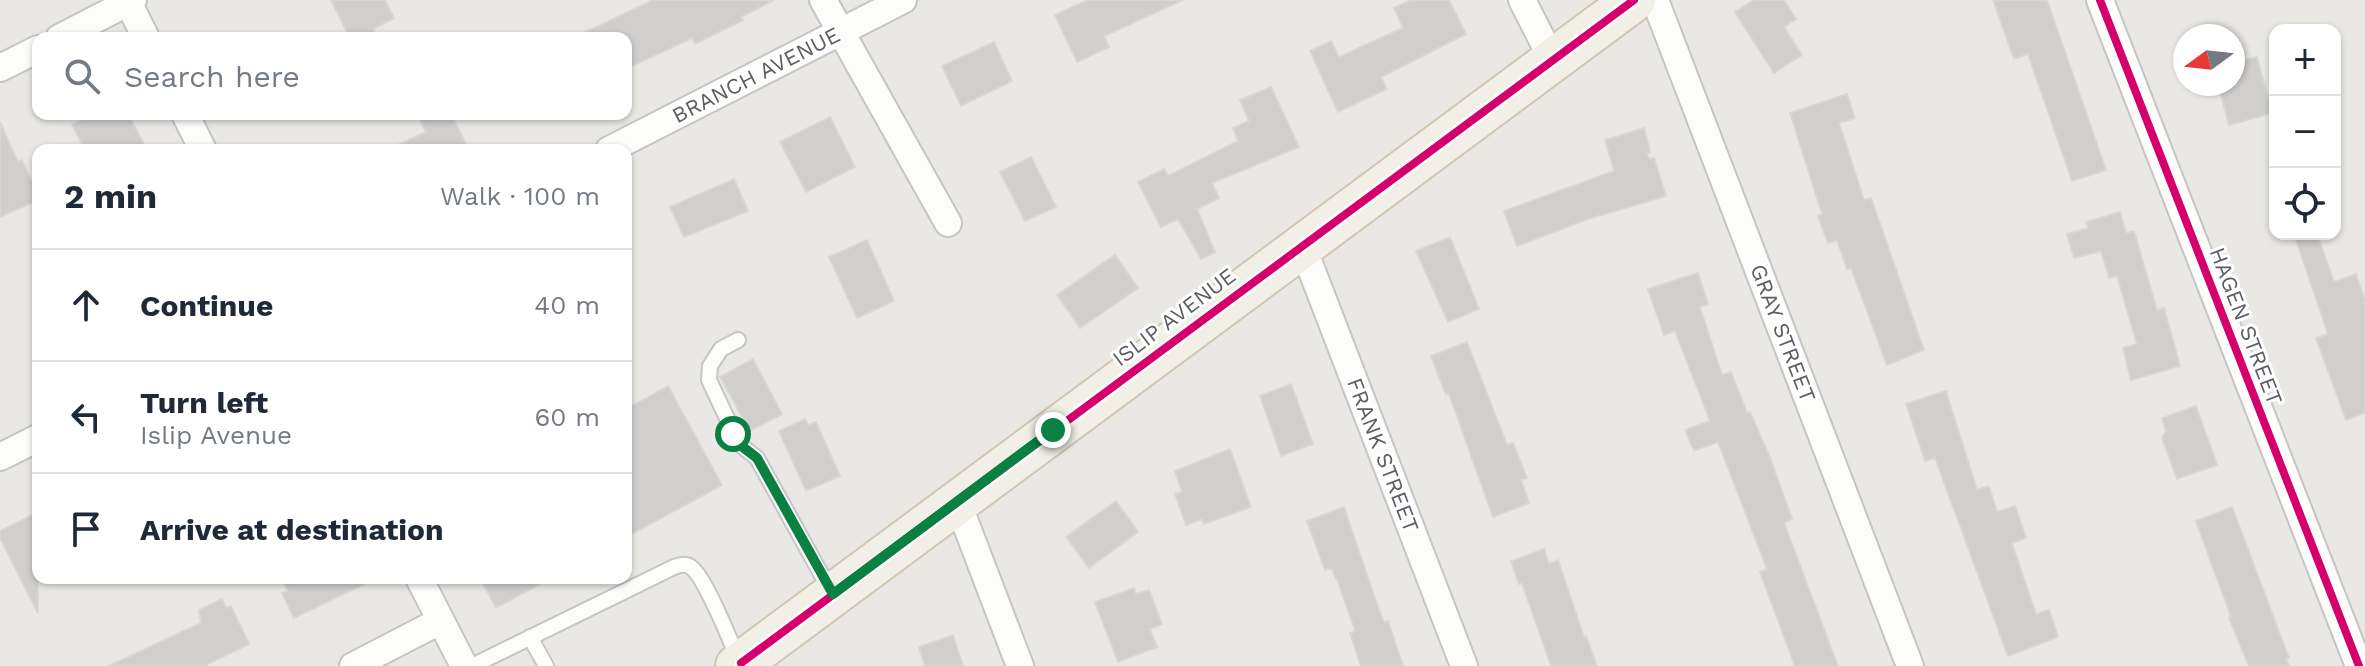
<!DOCTYPE html>
<meta charset="utf-8">
<style>
body{margin:0;font-family:"Work Sans",sans-serif;background:#f2f2f3;color:#1f2937}
.controls{position:absolute;right:24px;top:24px;display:grid;overflow:hidden;border-radius:16px;box-shadow:0 2px 6px #0004}
.controls button{width:72px;height:72px;display:grid;place-items:center;padding:0;border:0;border-bottom:2px solid #e0e1e3;background:#fff;color:#1f2937;font:40px sans-serif}
.compass{position:absolute;left:2173px;top:24px;width:72px;height:72px;border-radius:50%;background:#fff;box-shadow:0 2px 6px #0004;rotate:255deg}
.stop{position:absolute;width:24px;height:24px;margin:-18px;border:6px solid #0b8043;border-radius:50%;background:#fff}
.stop.end{background:#0b8043;border-color:#fff;box-shadow:0 2px 8px #0008}
.list{margin:0;padding:0;list-style:none}
h2{display:flex;justify-content:space-between;align-items:center;height:104px;margin:0;padding:0 32px;font-size:34px}
h2 small{font-size:26px;font-weight:400;color:#747a83}
.list li{display:grid;grid-template-columns:52px 1fr auto;gap:24px;align-items:center;box-sizing:border-box;height:112px;padding:0 32px;border-top:2px solid #e0e1e3}
.list b{display:block;font-size:30px;white-space:nowrap}
.list p{margin:0;font-size:26px;white-space:nowrap;color:#747a83}
.list em{font-size:26px;font-style:normal;color:#747a83}
.icon{flex:none;width:44px;height:44px;fill:none;stroke:currentColor;stroke-width:2;stroke-linecap:round;stroke-linejoin:round}
.map{position:relative;flex:none;width:2365px;height:666px;overflow:hidden}
.search{position:absolute;background:#fff;box-shadow:0 2px 6px #0004;left:32px;top:32px;width:600px;height:88px;display:flex;align-items:center;gap:20px;box-sizing:border-box;padding:0 28px;border-radius:16px;color:#747a83;font-size:30px}
.panel{position:absolute;background:#fff;box-shadow:0 2px 6px #0004;left:32px;top:144px;width:600px;height:440px;border-radius:16px}
.map>svg:first-child{display:block}
</style>
<div class="map">
<svg width="2365" height="666" viewBox="0 0 2365 666">
<rect width="100%" height="100%" fill="#eae8e5"/>
<path fill="#d1cfce" stroke="#d9d7d4" stroke-width="2" d="M 331,0 L 385,0 L 394,18 L 373,29 L 377,38 L 350,38 Z
M 653,0 L 774,0 L 741,17 L 743,20 L 695,44 L 692,38 L 626,69 L 626,38 L 573,38 Z
M 1088,0 L 1183,0 L 1104,36 L 1109,47 L 1077,62 L 1055,15 Z
M 1411,0 L 1449,0 L 1466,34 L 1381,77 L 1387,89 L 1338,112 L 1310,51 L 1331,41 L 1339,57 L 1403,28 L 1394,8 Z
M 1754,0 L 1784,0 L 1796,19 L 1784,27 L 1802,55 L 1774,73 L 1735,12 Z
M 1993,0 L 2047,0 L 2106,170 L 2072,181 L 2028,54 L 2014,59 Z
M 994,42 L 1012,81 L 961,106 L 942,66 Z
M 2257,57 L 2272,113 L 2229,125 L 2218,84 L 2233,84 L 2233,63 Z
M 1271,87 L 1299,147 L 1212,183 L 1219,198 L 1197,209 L 1215,252 L 1201,259 L 1178,219 L 1161,227 L 1138,182 L 1164,169 L 1168,176 L 1238,141 L 1233,128 L 1249,121 L 1240,100 Z
M 1847,94 L 1855,118 L 1839,123 L 1864,200 L 1871,198 L 1924,350 L 1887,365 L 1851,268 L 1847,269 L 1837,240 L 1828,243 L 1818,216 L 1822,214 L 1790,113 Z
M 91,114 L 128,114 L 147,150 L 85,150 L 72,125 Z
M 434,114 L 451,114 L 469,150 L 387,150 L 426,132 L 420,120 Z
M 830,117 L 855,167 L 806,192 L 780,142 Z
M 0,122 L 18,162 L 22,160 L 38,195 L 38,200 L 0,217 Z
M 1644,128 L 1650,152 L 1647,154 L 1650,159 L 1654,158 L 1666,196 L 1588,219 L 1517,246 L 1504,211 L 1614,171 L 1605,140 Z
M 1031,157 L 1056,207 L 1025,221 L 1000,172 Z
M 734,179 L 748,211 L 684,237 L 670,207 Z
M 2120,212 L 2126,233 L 2134,231 L 2157,310 L 2164,308 L 2180,366 L 2131,380 L 2123,348 L 2137,344 L 2117,276 L 2109,278 L 2101,251 L 2074,258 L 2067,234 L 2088,228 L 2086,222 Z
M 2294,234 L 2317,234 L 2334,282 L 2356,274 L 2365,301 L 2365,413 L 2346,420 L 2316,338 L 2328,334 Z
M 1450,237 L 1479,309 L 1448,322 L 1416,251 Z
M 867,240 L 894,301 L 857,318 L 829,257 Z
M 1115,255 L 1138,288 L 1080,328 L 1057,295 Z
M 1698,273 L 1708,304 L 1700,307 L 1722,375 L 1731,372 L 1747,413 L 1750,412 L 1771,460 L 1792,519 L 1784,523 L 1838,666 L 1795,666 L 1760,572 L 1767,569 L 1718,442 L 1694,451 L 1685,430 L 1710,421 L 1675,331 L 1664,335 L 1648,289 Z
M 1467,342 L 1507,445 L 1513,443 L 1527,478 L 1521,480 L 1529,503 L 1493,517 L 1449,394 L 1446,395 L 1431,356 Z
M 753,359 L 782,414 L 750,431 L 720,377 Z
M 1291,384 L 1313,444 L 1281,456 L 1260,396 Z
M 668,386 L 722,485 L 626,537 L 626,409 Z
M 1946,391 L 1977,490 L 1989,486 L 1997,512 L 2015,506 L 2026,538 L 2012,543 L 2036,614 L 2049,610 L 2058,637 L 2008,656 L 1935,458 L 1925,461 L 1906,404 Z
M 2196,406 L 2217,465 L 2177,479 L 2162,438 L 2166,431 L 2162,418 Z
M 805,419 L 808,425 L 816,422 L 840,476 L 806,491 L 779,431 Z
M 1230,449 L 1251,507 L 1204,524 L 1202,519 L 1186,525 L 1175,494 L 1182,492 L 1175,471 Z
M 1116,501 L 1138,532 L 1089,568 L 1066,537 Z
M 1344,507 L 1378,607 L 1384,622 L 1388,621 L 1403,666 L 1361,666 L 1350,633 L 1355,631 L 1338,582 L 1331,568 L 1325,570 L 1307,521 Z
M 2232,507 L 2289,658 L 2286,659 L 2289,666 L 2249,666 L 2229,618 L 2231,617 L 2196,521 Z
M 38,512 L 38,613 L 0,538 L 0,531 Z
M 1544,549 L 1549,564 L 1558,560 L 1584,637 L 1586,636 L 1597,666 L 1551,666 L 1522,583 L 1519,584 L 1511,561 Z
M 281,578 L 377,578 L 294,618 L 282,593 L 288,591 Z
M 480,578 L 551,578 L 496,608 Z
M 1134,588 L 1136,594 L 1149,590 L 1162,624 L 1150,629 L 1157,647 L 1118,662 L 1095,602 Z
M 222,599 L 226,608 L 231,606 L 249,644 L 204,666 L 109,666 L 201,623 L 199,610 Z
M 953,635 L 963,666 L 925,666 L 919,647 Z"/>
<g fill="none" stroke-linecap="round" stroke-linejoin="round">
<g stroke="#c5c5c6" stroke-width="18">
<path id="service" d="M 738,340 L 721,349 L 710,366 L 709,380 L 739,444 L 757,458 L 830,590
M 530,637 L 546,666
M 472,666 L 674,567 C 681,565 686,563 692,568 C 706,579 730,641 739,660"/>
</g>
<g stroke="#c5c5c6" stroke-width="30">
<path id="minor" d="M 127,0 L 146,38
M 823,0 L 948,223
M 1522,0 L 1553,61
M 1655,0 L 1910,666
M 2100,0 L 2359,666
M 59,38 L 133,0
M 0,68 L 38,49
M 185,114 L 203,150
M 609,150 L 903,0
M 1302,245 L 1464,666
M 0,457 L 38,438
M 957,501 L 1020,666
M 419,578 L 464,666
M 353,666 L 440,621"/>
</g>
<g stroke="#d2c6b2" stroke-width="46">
<path id="primary" d="M 737,666 L 1634,0"/>
</g>
<use href="#service" stroke="#fcfcfb" stroke-width="14"/>
<use href="#minor" stroke="#fcfcfb" stroke-width="26"/>
<use href="#primary" stroke="#f2efe7" stroke-width="42"/>
<g stroke="#fff" stroke-width="13">
<path id="cycleway" d="M 2100,0 L 2359,666
M 741,663 L 1634,0"/>
</g>
<use href="#cycleway" stroke="#d6006c" stroke-width="8"/>
</g>
<g fill="none" stroke-linecap="round" stroke-linejoin="round">
<path stroke="#0b8043" stroke-width="10" d="M 733,434 L 739,444 L 757,458 L 833,594 L 1053,430"/>
</g>
<g text-anchor="middle" dominant-baseline="central" stroke-width="6" stroke-linejoin="round" paint-order="stroke">
<g font-size="22" fill="#5a5e62" stroke="#fff">
<text transform="translate(756 75) rotate(-27)">BRANCH AVENUE</text>
<text transform="translate(1174 317) rotate(-37)">ISLIP AVENUE</text>
<text transform="translate(2246 326) rotate(69)">HAGEN STREET</text>
<text transform="translate(1783 333) rotate(69)">GRAY STREET</text>
<text transform="translate(1383 455) rotate(69)">FRANK STREET</text>
</g>
</g>
</svg>
<div class="controls">
<button>+</button>
<button>−</button>
<button><svg class="icon" aria-label="locate" viewBox="0 0 24 24"><circle cx="12" cy="12" r="6"/><path d="M12 2v4M12 18v4M2 12h4M18 12h4"/></svg></button>
</div>
<svg class="compass" viewBox="-18 -18 36 36"><path d="M0-13l5 13h-10z" fill="#e53935"/><path d="M0 13l5-13h-10z" fill="#747a83"/></svg>
<div class="stop" style="left:733px;top:434px"></div>
<div class="stop end" style="left:1053px;top:430px"></div>
<div class="search"><svg class="icon" aria-label="search" viewBox="0 0 24 24"><circle cx="10" cy="10" r="6"/><path d="M15 15l6 6"/></svg>Search here</div>
<section class="panel">
<h2>2 min<small>Walk · 100 m</small></h2>
<ul class="list">
<li><svg class="icon" aria-label="ahead" viewBox="0 0 24 24"><path d="M12 20V5M6 11l6-6 6 6"/></svg><div><b>Continue</b></div><em>40 m</em></li>
<li><svg class="icon" aria-label="left" viewBox="0 0 24 24"><path d="M17 20v-9H6M10 6l-5 5 5 5"/></svg><div><b>Turn left</b><p>Islip Avenue</p></div><em>60 m</em></li>
<li><svg class="icon" aria-label="arrive" viewBox="0 0 24 24"><path d="M6 21V4h12l-3 4 3 4H6"/></svg><div><b>Arrive at destination</b></div></li>
</ul>
</section>
</div>
